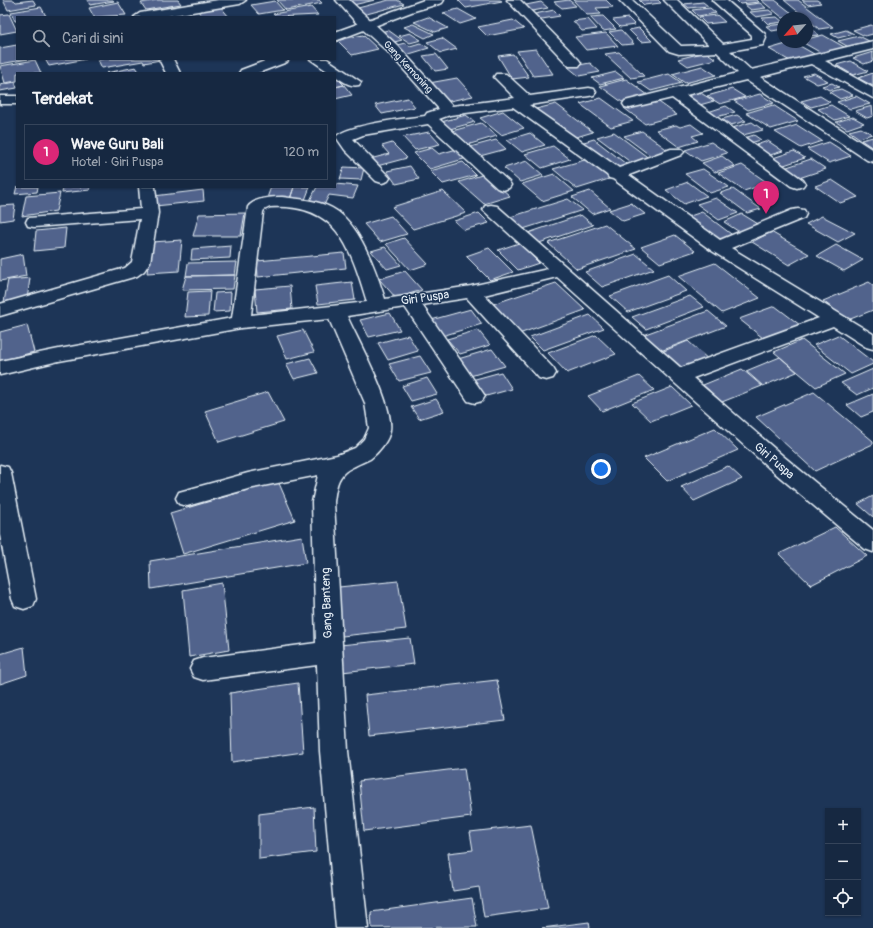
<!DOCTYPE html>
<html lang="id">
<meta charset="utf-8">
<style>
body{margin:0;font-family:Pangolin,sans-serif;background:#23344c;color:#f1f3f6}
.controls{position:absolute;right:12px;bottom:12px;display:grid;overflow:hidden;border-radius:0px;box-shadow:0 1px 3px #0004}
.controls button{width:36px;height:36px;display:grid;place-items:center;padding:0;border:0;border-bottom:1px solid #35445a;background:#162841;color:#f1f3f6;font:20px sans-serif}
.compass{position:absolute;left:777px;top:12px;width:36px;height:36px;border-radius:50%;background:#162841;box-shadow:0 1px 3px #0004;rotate:242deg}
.you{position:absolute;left:601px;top:469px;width:14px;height:14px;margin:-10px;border:3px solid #fff;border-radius:50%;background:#1a73e8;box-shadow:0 0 0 6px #1a73e833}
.badge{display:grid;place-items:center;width:26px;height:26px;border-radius:50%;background:#db2777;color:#fff;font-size:13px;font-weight:700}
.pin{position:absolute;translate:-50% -33px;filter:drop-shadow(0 1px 2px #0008)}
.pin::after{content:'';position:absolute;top:21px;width:14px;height:12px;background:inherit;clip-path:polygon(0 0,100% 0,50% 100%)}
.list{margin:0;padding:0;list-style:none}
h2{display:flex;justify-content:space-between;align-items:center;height:52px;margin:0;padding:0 16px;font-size:17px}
h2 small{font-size:13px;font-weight:400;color:#9ea6b1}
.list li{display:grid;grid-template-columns:26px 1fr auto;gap:12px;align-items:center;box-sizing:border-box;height:56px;margin:0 8px 8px;padding:0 8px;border:1px solid #35445a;border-radius:0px}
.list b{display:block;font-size:15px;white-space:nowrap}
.list p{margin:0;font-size:13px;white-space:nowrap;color:#9ea6b1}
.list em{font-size:13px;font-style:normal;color:#9ea6b1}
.icon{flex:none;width:22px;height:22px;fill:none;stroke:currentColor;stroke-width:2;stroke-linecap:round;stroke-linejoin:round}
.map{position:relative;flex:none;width:873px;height:928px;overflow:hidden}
.search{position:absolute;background:#162841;box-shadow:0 1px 3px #0004;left:16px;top:16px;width:320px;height:44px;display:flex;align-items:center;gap:10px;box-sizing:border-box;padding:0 14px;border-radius:0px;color:#9ea6b1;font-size:15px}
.panel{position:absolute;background:#162841;box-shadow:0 1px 3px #0004;left:16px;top:72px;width:320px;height:116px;border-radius:0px}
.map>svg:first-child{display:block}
</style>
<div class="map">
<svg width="873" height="928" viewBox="0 0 873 928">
<rect width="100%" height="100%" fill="#1d3557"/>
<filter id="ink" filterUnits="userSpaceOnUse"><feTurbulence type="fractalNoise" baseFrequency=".025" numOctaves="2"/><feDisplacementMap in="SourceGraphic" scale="8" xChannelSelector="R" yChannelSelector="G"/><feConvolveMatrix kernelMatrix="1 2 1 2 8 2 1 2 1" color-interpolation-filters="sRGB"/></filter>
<g filter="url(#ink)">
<path fill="#51648c" stroke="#e8f1f8" d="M 3,0 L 14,0 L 16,2 L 33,0 L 36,5 L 8,10 Z
M 87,0 L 113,0 L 114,1 L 90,5 Z
M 157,0 L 178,0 L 181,4 L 146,10 L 141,3 Z
M 277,0 L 319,0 L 322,3 L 286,10 Z
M 346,0 L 375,0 L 353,5 Z
M 389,0 L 397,0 L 404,4 L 363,15 L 354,9 Z
M 458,0 L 500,0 L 502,1 L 466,8 Z
M 569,0 L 576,6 L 562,8 L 554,2 Z
M 573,0 L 606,0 L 613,7 L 596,8 L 601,14 L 587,15 Z
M 639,0 L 658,0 L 661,3 L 644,5 Z
M 736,0 L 757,0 L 759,2 L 740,4 Z
M 761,0 L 775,0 L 798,18 L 783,18 Z
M 784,0 L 798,0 L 833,27 L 819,29 Z
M 802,0 L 817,0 L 821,3 L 808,5 Z
M 275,1 L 283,10 L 259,14 L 251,5 Z
M 118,2 L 126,15 L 94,17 L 89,8 Z
M 541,2 L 548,8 L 528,12 L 521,6 Z
M 703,2 L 708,6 L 689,8 L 684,4 Z
M 760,3 L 766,8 L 751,10 L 745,5 Z
M 220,6 L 229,17 L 203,17 L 197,10 Z
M 41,7 L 46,16 L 17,17 L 17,21 L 15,21 L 11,12 Z
M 311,7 L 318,15 L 276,17 L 273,14 Z
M 710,8 L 716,13 L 698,16 L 692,10 Z
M 458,9 L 476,19 L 460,24 L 443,13 Z
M 554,10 L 560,16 L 536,20 L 530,15 Z
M 769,10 L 774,14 L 756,17 L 750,12 Z
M 9,14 L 17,31 L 0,34 L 0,15 Z
M 717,15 L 725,22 L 706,24 L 699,17 Z
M 603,16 L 616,29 L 603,31 L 590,17 Z
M 428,17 L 448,28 L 435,32 L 414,22 Z
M 777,17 L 783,22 L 768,24 L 762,18 Z
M 628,18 L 635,25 L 620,27 L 613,20 Z
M 588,19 L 597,29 L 582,31 L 573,21 Z
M 513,20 L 524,29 L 487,36 L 478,27 Z
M 413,24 L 434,34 L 425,38 L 404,27 Z
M 783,24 L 783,29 L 772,31 L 766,26 Z
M 807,25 L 819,35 L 807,36 Z
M 871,25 L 873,26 L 873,34 L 865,36 L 853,30 Z
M 639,28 L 652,41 L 641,42 L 629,30 Z
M 388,30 L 402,40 L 391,43 L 377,33 Z
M 621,30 L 634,44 L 622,45 L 609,32 Z
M 846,30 L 854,34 L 838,38 L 831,34 Z
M 410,33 L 421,40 L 410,43 L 399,36 Z
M 606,33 L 618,46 L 586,50 L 575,37 Z
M 363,35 L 378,49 L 352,55 L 337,40 Z
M 823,35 L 846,48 L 823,54 L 802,42 L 807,42 L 807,39 Z
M 859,36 L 873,43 L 852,49 L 838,41 Z
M 442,38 L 457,49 L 441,53 L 427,42 Z
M 793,42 L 814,54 L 790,61 L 769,49 Z
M 405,43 L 410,46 L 420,43 L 429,48 L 406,55 L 393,46 Z
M 17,45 L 17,59 L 28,59 L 0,64 L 0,48 Z
M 536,49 L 553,74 L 533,76 L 517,51 Z
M 619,52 L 644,76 L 631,78 L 605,54 Z
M 706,52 L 716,59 L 688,66 L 678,59 Z
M 873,52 L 873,61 L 864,64 L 853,58 Z
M 436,54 L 448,69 L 435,71 L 423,56 Z
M 513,54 L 529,77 L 512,79 L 498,56 Z
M 45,59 L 86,59 L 49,66 Z
M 105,59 L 159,59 L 160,60 L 144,63 L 143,61 L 102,68 L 98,60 Z
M 35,60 L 41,73 L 17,73 L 17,81 L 5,83 L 0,66 Z
M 851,61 L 868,71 L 853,75 L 836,65 Z
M 590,63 L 600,72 L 579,76 L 568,67 Z
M 702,66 L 716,75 L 685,83 L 672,74 Z
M 136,67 L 140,73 L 106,73 Z
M 616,72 L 624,78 L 600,84 L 592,78 Z
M 814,73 L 828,81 L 817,84 L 803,76 Z
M 873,73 L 873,86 L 858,78 Z
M 669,74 L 682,83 L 651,91 L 638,82 Z
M 337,78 L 344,85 L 335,87 L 335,79 Z
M 457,78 L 473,96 L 445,102 L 429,83 Z
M 626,79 L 648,95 L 622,102 L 600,86 Z
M 15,82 L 17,88 L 0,91 L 0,85 Z
M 832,83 L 839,87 L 829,90 L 822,86 Z
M 344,85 L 352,95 L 335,99 L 335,87 Z
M 732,89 L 745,97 L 720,104 L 707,96 Z
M 841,89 L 853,95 L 840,99 L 829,92 Z
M 699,92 L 714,101 L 696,106 L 682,97 Z
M 760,94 L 774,103 L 748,110 L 734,101 Z
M 820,96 L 830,102 L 811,107 L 801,101 Z
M 856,96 L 870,104 L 850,109 L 837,102 Z
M 408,98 L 415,107 L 382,114 L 375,105 Z
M 601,98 L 633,121 L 611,127 L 580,104 Z
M 656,100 L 677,115 L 645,124 L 624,108 Z
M 556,104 L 593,132 L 573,138 L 536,109 Z
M 773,105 L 798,121 L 771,129 L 746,113 Z
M 831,105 L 849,116 L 835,120 L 818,109 Z
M 726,106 L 735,112 L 716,117 L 708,112 Z
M 872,106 L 873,116 L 867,118 L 855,111 Z
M 503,111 L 524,128 L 501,135 L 480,118 Z
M 466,115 L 475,122 L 450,129 L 441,122 Z
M 737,115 L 746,121 L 731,125 L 722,119 Z
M 853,117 L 864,123 L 847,129 L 836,122 Z
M 752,122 L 763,130 L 743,135 L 732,128 Z
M 481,123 L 497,136 L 467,145 L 452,131 Z
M 691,124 L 703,133 L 692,136 L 698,141 L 679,147 L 656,130 L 676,125 L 680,127 Z
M 797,125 L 822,141 L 801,148 L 775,132 Z
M 861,128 L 872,134 L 859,138 L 849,131 Z
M 642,131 L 669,151 L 651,156 L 624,136 Z
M 429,132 L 440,144 L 415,150 L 403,137 Z
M 614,132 L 650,159 L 633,164 L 597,137 Z
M 530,133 L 545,145 L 522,152 L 507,140 Z
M 754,135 L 761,140 L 750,143 L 744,138 Z
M 873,137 L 873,148 L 861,140 Z
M 594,139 L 630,167 L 613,172 L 577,144 Z
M 496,140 L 506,149 L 480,156 L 470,147 Z
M 768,141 L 783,151 L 767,156 L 753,146 Z
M 711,142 L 727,153 L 701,161 L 685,150 Z
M 829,142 L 851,156 L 829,163 L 807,149 Z
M 392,143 L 407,158 L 377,166 L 370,159 L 389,154 L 382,146 Z
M 553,146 L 570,159 L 542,168 L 525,154 Z
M 432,148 L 439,154 L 457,149 L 467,158 L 430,169 L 414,153 Z
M 794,151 L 805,158 L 784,165 L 773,158 Z
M 722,156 L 735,166 L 715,172 L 702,163 Z
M 588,159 L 612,178 L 577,189 L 553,169 Z
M 811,159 L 826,169 L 799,178 L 784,168 Z
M 527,161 L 543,175 L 520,182 L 504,168 Z
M 463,162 L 476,175 L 443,184 L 430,171 Z
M 742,165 L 768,183 L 744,191 L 718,173 Z
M 410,166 L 419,179 L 396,184 L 387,171 Z
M 344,167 L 364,168 L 361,180 L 340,179 Z
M 703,169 L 729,187 L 710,193 L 685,174 Z
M 485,174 L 510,196 L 484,204 L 459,182 Z
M 554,174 L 574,191 L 542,201 L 522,184 Z
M 832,180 L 858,197 L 840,203 L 815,186 Z
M 688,182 L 707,196 L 684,204 L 666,190 Z
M 335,184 L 358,186 L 353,198 L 329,195 L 323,207 L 307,206 L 317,187 L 335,187 Z
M 17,186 L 17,187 L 38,187 L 37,192 L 15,194 Z
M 63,187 L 90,187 L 90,190 L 62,193 Z
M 271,187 L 294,187 L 290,199 L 267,198 Z
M 294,187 L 310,187 L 305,200 L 290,199 Z
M 733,189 L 761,209 L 747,213 L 720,193 Z
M 203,190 L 204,201 L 155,206 L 154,196 Z
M 443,191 L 466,213 L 413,229 L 392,207 Z
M 590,191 L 610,208 L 592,214 L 572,197 Z
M 60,193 L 56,211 L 22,216 L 26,196 Z
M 716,198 L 738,213 L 719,220 L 697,204 Z
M 568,199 L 583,210 L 520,230 L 507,218 Z
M 631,203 L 645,214 L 623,221 L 609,210 Z
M 15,205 L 13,219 L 0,221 L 0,206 Z
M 702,212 L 735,237 L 717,244 L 684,218 Z
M 245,213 L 241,236 L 193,236 L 199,214 Z
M 479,213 L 489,223 L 464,230 L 454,221 Z
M 742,214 L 763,227 L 744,235 L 724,222 Z
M 581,215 L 593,225 L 536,244 L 525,234 Z
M 391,216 L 407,234 L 380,242 L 364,224 Z
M 822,216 L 855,233 L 838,242 L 806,224 Z
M 605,224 L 636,249 L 577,269 L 548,243 Z
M 66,228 L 64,248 L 34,251 L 36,231 Z
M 771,232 L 809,254 L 789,265 L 752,242 Z
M 675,235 L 695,251 L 660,263 L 641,247 Z
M 404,238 L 428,264 L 410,270 L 386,244 Z
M 182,240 L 179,271 L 147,273 L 152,242 Z
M 519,243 L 539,263 L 518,270 L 498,250 Z
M 836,245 L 863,260 L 844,271 L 817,256 Z
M 231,246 L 230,258 L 191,260 L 192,249 Z
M 385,247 L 401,265 L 387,269 L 371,251 Z
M 489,248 L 513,272 L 490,280 L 466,256 Z
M 344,253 L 346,268 L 258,277 L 257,261 Z
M 23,254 L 26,276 L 0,281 L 0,259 Z
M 636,254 L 654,269 L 602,287 L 585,272 Z
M 237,262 L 235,275 L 186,276 L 188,263 Z
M 715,263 L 760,298 L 722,313 L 678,276 Z
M 405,271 L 422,290 L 396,298 L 379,279 Z
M 235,275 L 233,289 L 182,290 L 186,276 Z
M 668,275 L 686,291 L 628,312 L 610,296 Z
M 30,278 L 27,300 L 4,302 L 8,280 Z
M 352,282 L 355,300 L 318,304 L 315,286 Z
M 869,282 L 873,285 L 873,310 L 848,320 L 823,301 Z
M 556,283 L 585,310 L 519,334 L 490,305 Z
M 290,286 L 292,309 L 257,312 L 255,289 Z
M 210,291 L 208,316 L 185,317 L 188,292 Z
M 231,292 L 230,311 L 213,312 L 215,293 Z
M 690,296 L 704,307 L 646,329 L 632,317 Z
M 775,306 L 804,328 L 768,342 L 739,319 Z
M 471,309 L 482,324 L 442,336 L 431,320 Z
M 708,311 L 726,326 L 658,352 L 640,336 Z
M 390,313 L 400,330 L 369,337 L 360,320 Z
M 590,315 L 604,328 L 543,350 L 530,337 Z
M 27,325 L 34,352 L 0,361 L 0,332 Z
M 303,330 L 314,352 L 287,359 L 277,336 Z
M 478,330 L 490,345 L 460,354 L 447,339 Z
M 408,335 L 418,351 L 388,360 L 378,343 Z
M 596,335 L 616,354 L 567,373 L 548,353 Z
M 838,335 L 873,362 L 873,364 L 851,374 L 814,345 Z
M 802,340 L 845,374 L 816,387 L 774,352 Z
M 688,341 L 711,362 L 682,373 L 659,353 Z
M 492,349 L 505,366 L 470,376 L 458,359 Z
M 420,356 L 431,373 L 399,381 L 389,364 Z
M 780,357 L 797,372 L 763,386 L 746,371 Z
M 310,358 L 318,373 L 294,379 L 286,364 Z
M 742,369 L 762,386 L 722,402 L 703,385 Z
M 873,369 L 873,388 L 857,395 L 841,383 Z
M 501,372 L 512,389 L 479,398 L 468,381 Z
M 639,376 L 654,390 L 602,411 L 588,396 Z
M 427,378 L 437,394 L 411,401 L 402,386 Z
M 672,387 L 691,405 L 651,421 L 632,403 Z
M 268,392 L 284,422 L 219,442 L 205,411 Z
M 814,392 L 873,441 L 873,444 L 815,471 L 756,417 Z
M 873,394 L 873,412 L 861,417 L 847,405 Z
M 436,399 L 444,411 L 419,419 L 411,407 Z
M 715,428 L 738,450 L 667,481 L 644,458 Z
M 728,466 L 742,479 L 694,501 L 681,487 Z
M 278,481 L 295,520 L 183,554 L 170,513 Z
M 873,496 L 873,517 L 858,504 Z
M 835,527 L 867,556 L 811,585 L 779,554 Z
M 302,536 L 306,563 L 151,589 L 150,561 Z
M 398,581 L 406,629 L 333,637 L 329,588 Z
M 222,583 L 229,650 L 189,657 L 183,590 Z
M 410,638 L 414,664 L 333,673 L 330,646 Z
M 24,647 L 27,675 L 0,684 L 0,654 Z
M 497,680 L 505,720 L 369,736 L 365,695 Z
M 298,683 L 303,752 L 232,762 L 230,693 Z
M 464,768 L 471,817 L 364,831 L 359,781 Z
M 314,807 L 316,852 L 259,859 L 259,814 Z
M 531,825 L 548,908 L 484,917 L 479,887 L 453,891 L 448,853 L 473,850 L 470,832 Z
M 472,898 L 477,927 L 372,928 L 371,912 Z
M 589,922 L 590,928 L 542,928 Z"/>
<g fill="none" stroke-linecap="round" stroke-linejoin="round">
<g stroke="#e8f1f8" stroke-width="3">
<path id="street" d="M 218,0 L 246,0 L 240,4 L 162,17 L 134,17 L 140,13 Z
M 336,0 L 349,0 L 398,46 L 452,106 L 515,98 L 494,77 L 496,74 L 506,74 L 530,96 L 589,88 L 594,89 L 596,92 L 594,95 L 589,96 L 529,105 L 619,168 L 671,149 L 681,149 L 684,152 L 681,155 L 629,175 L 720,240 L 792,210 L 798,209 L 804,210 L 806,214 L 804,218 L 731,248 L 873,334 L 873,349 L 866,347 L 833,326 L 693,378 L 783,456 L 873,530 L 873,552 L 865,549 L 768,467 L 557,277 L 484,295 L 553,368 L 556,373 L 553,378 L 546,380 L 539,378 L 467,298 L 422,305 L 485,396 L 482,401 L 475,403 L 468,401 L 405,307 L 347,316 C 358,341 394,404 390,430 C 389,440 378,453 370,459 C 364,462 358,464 353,467 C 337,474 336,487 334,502 L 348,751 L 368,928 L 336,928 L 320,751 L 317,665 L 203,680 L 194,677 L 190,669 L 194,661 L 203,658 L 316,643 L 312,502 L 318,475 L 248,489 L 187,506 L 179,504 L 176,498 L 179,492 L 248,473 L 337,455 L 355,448 L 364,439 L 369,428 L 365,403 L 329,319 L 241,328 L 59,361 L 0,375 L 0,361 L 59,349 L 232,318 L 248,207 C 254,198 271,197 282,197 C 298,199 317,200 332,208 C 360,223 376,271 385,299 L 471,286 L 548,269 L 483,210 L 485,206 L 491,205 L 497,206 L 681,368 L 819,318 L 712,251 L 613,179 L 609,178 L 607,175 L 513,107 L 450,115 L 439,119 L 509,182 L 511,185 L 509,188 L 503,190 L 497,188 L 428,124 L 363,135 L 353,139 L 390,178 L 388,181 L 382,183 L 376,181 L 345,150 L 336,137 C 345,125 408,118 425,116 L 427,113 L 439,109 L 388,52 L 361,28 ZM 270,207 C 338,203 350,247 367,302 L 251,315 L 263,212 L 264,210 Z
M 507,0 L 520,0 L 579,60 L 581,63 L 579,66 L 569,66 Z
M 619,0 L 632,0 L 681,46 L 709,45 L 664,0 L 677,0 L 723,44 L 752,39 L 752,35 L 712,0 L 726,0 L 765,34 L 766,38 L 763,45 L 730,51 L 751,70 L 873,41 L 873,49 L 825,61 L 873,88 L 873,98 L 811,64 L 760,77 L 873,150 L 873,162 L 867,160 L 746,80 L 686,95 L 803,180 L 805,183 L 803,186 L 797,188 L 791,186 L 672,98 L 630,108 L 625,107 L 623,104 L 625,101 L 738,73 L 717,52 L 679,54 L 669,51 Z
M 159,59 L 173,59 L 180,73 L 166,73 Z
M 310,59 L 327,59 L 361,82 L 359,85 C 349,87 343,81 335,76 L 335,73 L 330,73 Z
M 139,187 L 155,187 L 158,213 L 150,262 L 144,271 L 137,276 L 0,316 L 0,304 L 125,268 L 132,262 L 140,219 L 34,227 L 28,226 L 26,222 L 28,218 L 141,209 Z
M 0,465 L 8,467 L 11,473 L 36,599 L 33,606 L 24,609 L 15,606 L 12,599 L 0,535 Z"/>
</g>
<g stroke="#e8f1f8" stroke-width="3">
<path id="secondary" d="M 424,0 L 444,0 L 442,3 L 414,11 L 335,41 L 335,32 Z
M 270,59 L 289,59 L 287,62 L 258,73 L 239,73 L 241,70 Z
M 0,96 L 17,96 L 17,104 L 0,104 Z"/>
</g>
<use href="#street" fill="#1d3557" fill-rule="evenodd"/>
<use href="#secondary" fill="#1d3557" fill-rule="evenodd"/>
</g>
</g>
<g text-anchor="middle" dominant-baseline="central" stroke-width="3" stroke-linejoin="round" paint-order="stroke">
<g font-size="10" fill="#e8f1f8" stroke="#1d3557">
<text transform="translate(408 67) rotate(47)">Gang Kemoning</text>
</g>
<g font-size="12" fill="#e8f1f8" stroke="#1d3557">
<text transform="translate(425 298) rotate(-8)">Giri Puspa</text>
<text transform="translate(774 461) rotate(41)">Giri Puspa</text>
<text transform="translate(327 603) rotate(-92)">Gang Banteng</text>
</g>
</g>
</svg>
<div class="controls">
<button>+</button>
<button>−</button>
<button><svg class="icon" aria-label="locate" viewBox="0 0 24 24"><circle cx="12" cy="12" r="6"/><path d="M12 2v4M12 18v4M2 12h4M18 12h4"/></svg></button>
</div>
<svg class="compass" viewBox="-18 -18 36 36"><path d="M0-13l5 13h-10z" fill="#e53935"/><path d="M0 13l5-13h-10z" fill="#9ea6b1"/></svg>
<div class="you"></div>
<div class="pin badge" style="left:766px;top:214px">1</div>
<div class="search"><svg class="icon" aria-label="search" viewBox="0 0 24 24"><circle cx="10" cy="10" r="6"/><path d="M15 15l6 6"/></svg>Cari di sini</div>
<section class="panel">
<h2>Terdekat<small></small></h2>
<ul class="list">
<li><span class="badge">1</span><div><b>Wave Guru Bali</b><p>Hotel · Giri Puspa</p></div><em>120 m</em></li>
</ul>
</section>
</div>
